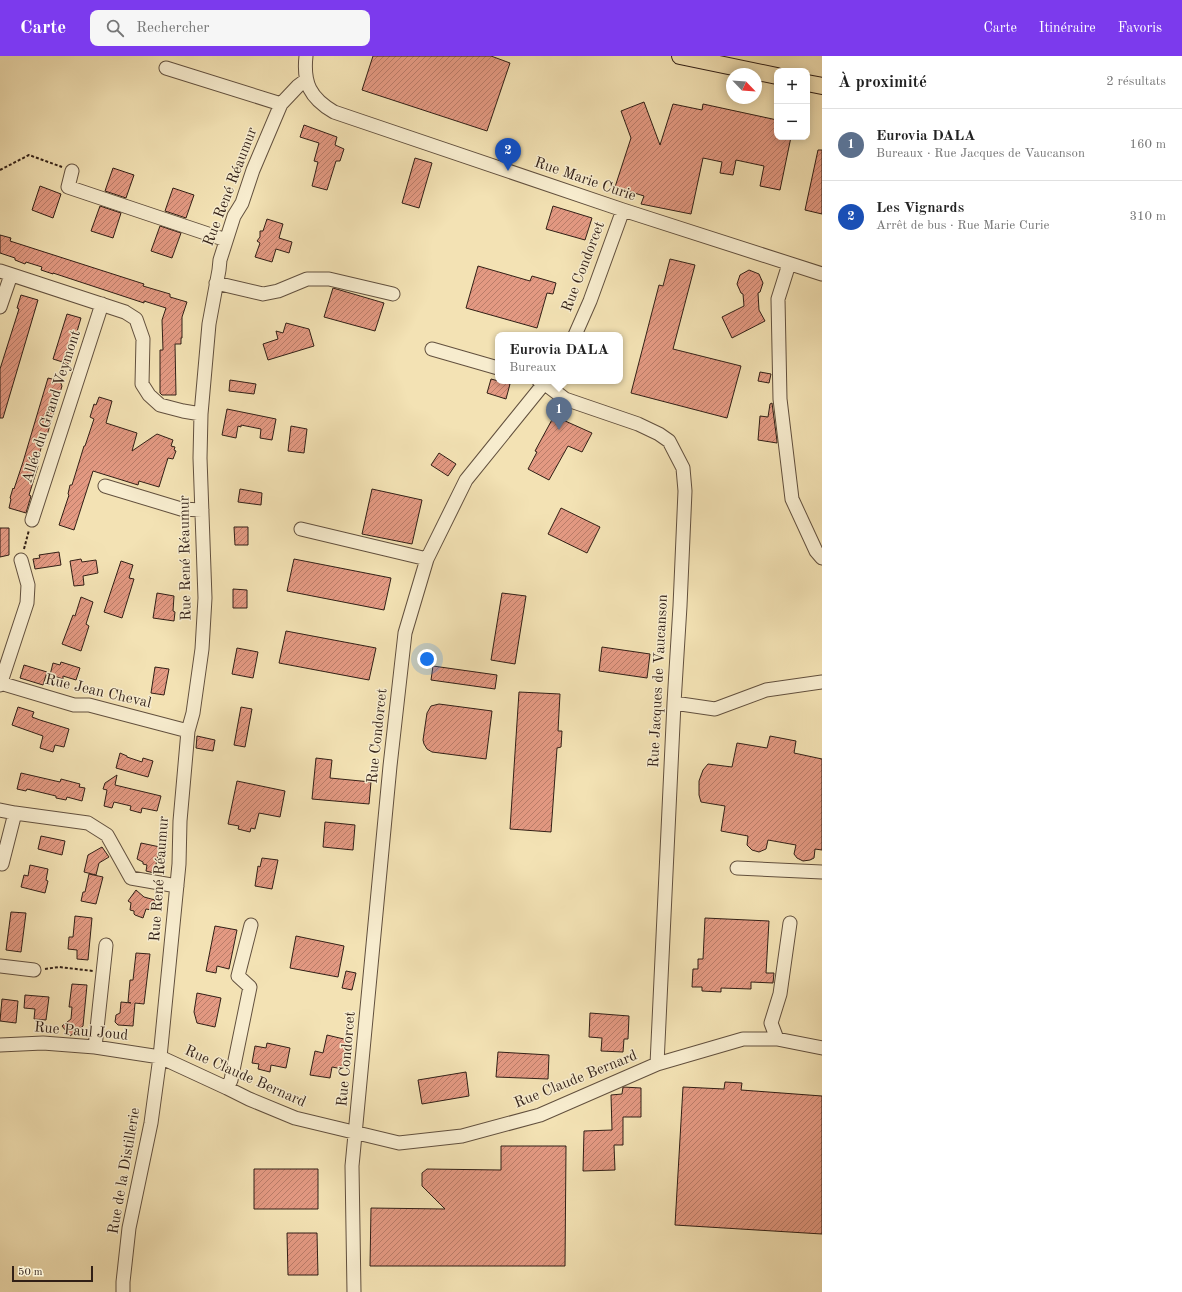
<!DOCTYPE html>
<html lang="fr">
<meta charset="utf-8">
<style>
body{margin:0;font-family:"Old Standard TT",serif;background:#f6f6f6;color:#222}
.controls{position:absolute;right:12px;top:12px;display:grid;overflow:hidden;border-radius:8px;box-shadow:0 2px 10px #0003}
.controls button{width:36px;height:36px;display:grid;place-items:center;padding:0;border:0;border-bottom:1px solid #e0e0e0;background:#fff;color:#222;font:20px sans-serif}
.compass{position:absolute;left:726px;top:12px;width:36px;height:36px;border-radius:50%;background:#fff;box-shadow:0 2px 10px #0003;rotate:115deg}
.scale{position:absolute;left:12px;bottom:10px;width:81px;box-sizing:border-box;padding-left:4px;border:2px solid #311f16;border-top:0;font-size:11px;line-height:14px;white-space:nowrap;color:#311f16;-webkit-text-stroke:3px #f7ecce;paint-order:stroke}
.you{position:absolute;left:427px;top:603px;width:14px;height:14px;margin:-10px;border:3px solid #fff;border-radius:50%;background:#1a73e8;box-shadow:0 0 0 6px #1a73e833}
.badge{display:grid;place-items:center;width:26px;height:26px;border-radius:50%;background:#7c3aed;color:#fff;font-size:13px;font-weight:700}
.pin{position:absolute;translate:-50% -33px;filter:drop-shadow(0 1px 2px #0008)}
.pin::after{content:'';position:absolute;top:21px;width:14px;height:12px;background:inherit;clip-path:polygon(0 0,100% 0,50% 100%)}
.popup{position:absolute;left:495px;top:276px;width:128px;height:52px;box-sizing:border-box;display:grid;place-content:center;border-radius:8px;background:#fff;filter:drop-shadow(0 1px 3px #0005);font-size:13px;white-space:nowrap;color:#767676}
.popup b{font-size:15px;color:#222}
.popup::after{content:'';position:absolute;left:50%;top:100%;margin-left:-8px;border:8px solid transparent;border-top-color:#fff}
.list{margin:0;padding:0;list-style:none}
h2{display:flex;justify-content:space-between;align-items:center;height:52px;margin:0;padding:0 16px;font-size:17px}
h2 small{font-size:13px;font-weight:400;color:#767676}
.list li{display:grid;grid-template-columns:26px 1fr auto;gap:12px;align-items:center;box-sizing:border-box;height:72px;padding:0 16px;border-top:1px solid #e0e0e0}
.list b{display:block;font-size:15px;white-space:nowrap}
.list p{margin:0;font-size:13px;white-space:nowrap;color:#767676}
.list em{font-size:13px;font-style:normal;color:#767676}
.icon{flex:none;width:22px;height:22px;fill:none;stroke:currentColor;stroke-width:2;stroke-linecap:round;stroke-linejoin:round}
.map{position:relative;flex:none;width:822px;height:1236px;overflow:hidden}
header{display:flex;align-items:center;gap:24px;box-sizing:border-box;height:56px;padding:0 20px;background:#7c3aed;color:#fff}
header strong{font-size:19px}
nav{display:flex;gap:22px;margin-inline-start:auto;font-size:14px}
.search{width:280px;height:36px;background:#f6f6f6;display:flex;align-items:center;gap:10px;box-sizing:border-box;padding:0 14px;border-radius:8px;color:#767676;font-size:15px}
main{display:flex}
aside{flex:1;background:#fff}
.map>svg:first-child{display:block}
</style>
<header>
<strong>Carte</strong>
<div class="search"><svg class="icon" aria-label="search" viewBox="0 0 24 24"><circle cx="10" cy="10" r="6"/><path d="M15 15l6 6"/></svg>Rechercher</div>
<nav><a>Carte</a><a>Itinéraire</a><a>Favoris</a></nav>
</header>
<main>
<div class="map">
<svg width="822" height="1236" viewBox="0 0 822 1236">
<defs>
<pattern id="building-hatch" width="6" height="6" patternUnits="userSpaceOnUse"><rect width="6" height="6" fill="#e39982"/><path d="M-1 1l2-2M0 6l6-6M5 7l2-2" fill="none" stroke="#b97c69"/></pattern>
</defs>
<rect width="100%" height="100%" fill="#f3e2b4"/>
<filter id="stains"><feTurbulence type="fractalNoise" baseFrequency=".005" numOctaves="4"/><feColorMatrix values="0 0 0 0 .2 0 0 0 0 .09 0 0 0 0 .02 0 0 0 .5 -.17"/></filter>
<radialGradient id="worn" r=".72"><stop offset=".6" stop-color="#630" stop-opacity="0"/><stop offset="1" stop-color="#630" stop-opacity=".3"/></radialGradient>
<path fill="url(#building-hatch)" stroke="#311f16" d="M 373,0 L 491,0 L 510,7 L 487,75 L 362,34 Z
M 644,46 L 660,89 L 673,48 L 702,54 L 703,48 L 777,64 L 777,81 L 791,81 L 780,134 L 760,130 L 764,110 L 736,104 L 733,119 L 720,117 L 722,106 L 703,102 L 691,158 L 641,148 L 644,140 L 615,131 L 631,82 L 621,55 Z
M 304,69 L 337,81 L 335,89 L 344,93 L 340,105 L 336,105 L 327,134 L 312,130 L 318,106 L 314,105 L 319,87 L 300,81 Z
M 818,94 L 822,94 L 822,158 L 805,154 Z
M 415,102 L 432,107 L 419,152 L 402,147 Z
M 113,112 L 134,119 L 126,142 L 105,135 Z
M 40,130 L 61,138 L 53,162 L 32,154 Z
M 173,132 L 194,139 L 186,162 L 165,155 Z
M 100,150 L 121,157 L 113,182 L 91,175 Z
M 553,150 L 592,162 L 585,184 L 546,173 Z
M 267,163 L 283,168 L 279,182 L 292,186 L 289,197 L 276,193 L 272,206 L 255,201 L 260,187 L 257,185 L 260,181 L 260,175 L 263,175 Z
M 160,170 L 181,177 L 172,202 L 151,195 Z
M 0,179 L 11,182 L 10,185 L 144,228 L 143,230 L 170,238 L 170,241 L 187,246 L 182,261 L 182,282 L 181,282 L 181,288 L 175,288 L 176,339 L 162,339 L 160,337 L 160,294 L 163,294 L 162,264 L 166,252 L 144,245 L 144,247 L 53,217 L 53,218 L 41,214 L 42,211 L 26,206 L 25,208 L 15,204 L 15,202 L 0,197 Z
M 670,203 L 695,209 L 673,293 L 741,310 L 727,362 L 631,337 L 659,229 L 663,230 Z
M 478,210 L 530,225 L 532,220 L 556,227 L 553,238 L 547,237 L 537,272 L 466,252 Z
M 749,214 L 759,218 L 763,227 L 760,236 L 758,237 L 759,254 L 765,265 L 732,282 L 722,261 L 744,250 L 743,238 L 741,237 L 737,228 L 740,219 Z
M 333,232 L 384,247 L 375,275 L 324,261 Z
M 21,239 L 38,244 L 3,362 L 0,362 L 0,313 L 19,253 L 17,252 Z
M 67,258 L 81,262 L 76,279 L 78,280 L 69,308 L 53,303 Z
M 286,267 L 309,273 L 314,290 L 268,304 L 263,288 L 278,283 L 276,275 L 283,277 Z
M 760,316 L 771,318 L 769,327 L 758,325 Z
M 48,322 L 60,325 L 62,330 L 47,379 L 45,378 L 36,410 L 38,410 L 29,439 L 31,440 L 26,457 L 9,452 L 11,443 L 10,442 L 13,432 L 14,433 L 23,406 Z
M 491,323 L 510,328 L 506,343 L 487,337 Z
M 230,324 L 256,328 L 254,338 L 229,335 Z
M 99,341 L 112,345 L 106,367 L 137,377 L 132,395 L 157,378 L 173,384 L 171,390 L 175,391 L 174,394 L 176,395 L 173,403 L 168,402 L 159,431 L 139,425 L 138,429 L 93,415 L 74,474 L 59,469 L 69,439 L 68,438 L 70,429 L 72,429 L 84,390 L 85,390 L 94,363 L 90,361 L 94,348 L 96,349 Z
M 772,347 L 777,385 L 777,387 L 758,384 L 760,360 L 768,361 L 770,348 Z
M 227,353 L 276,363 L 272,384 L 260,382 L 261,373 L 241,369 L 241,371 L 238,370 L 236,382 L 222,379 Z
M 554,360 L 592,377 L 582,396 L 568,390 L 549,424 L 528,413 L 537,396 L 535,395 Z
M 291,370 L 307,373 L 304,397 L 288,395 Z
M 439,397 L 456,408 L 448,420 L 431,409 Z
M 240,433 L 262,437 L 261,449 L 238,446 Z
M 372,433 L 422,444 L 412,488 L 362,478 Z
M 561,452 L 600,471 L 587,497 L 548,478 Z
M 234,471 L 248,471 L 248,489 L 235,489 Z
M 0,472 L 9,472 L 9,499 L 0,501 Z
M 59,496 L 61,509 L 35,513 L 33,503 L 40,502 L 39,499 Z
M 81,503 L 82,506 L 96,504 L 98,517 L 83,520 L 84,529 L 74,530 L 70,505 Z
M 294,503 L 391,522 L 384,554 L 287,535 Z
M 121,505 L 133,509 L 129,522 L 134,523 L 122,562 L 104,556 Z
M 233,533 L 247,534 L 247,552 L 233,552 Z
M 157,537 L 174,540 L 173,555 L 175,556 L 174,565 L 153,562 Z
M 502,537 L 526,540 L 515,608 L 491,604 Z
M 81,541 L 93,546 L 86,568 L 89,570 L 81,595 L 62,588 L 73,559 L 75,560 Z
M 286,575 L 376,592 L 369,624 L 279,607 Z
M 602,591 L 650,598 L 647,622 L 599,615 Z
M 237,592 L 258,596 L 253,622 L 232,618 Z
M 61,606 L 80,612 L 76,624 L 63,620 L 63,623 L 50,619 L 53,607 L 60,609 Z
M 24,609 L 47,616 L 43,629 L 20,622 Z
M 433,610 L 497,619 L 495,633 L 431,624 Z
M 155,611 L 169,613 L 164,639 L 151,637 Z
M 519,636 L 560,638 L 558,675 L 562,675 L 561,691 L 557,692 L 551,776 L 510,773 Z
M 439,648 L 492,655 L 486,703 L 432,696 L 427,693 L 424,688 L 423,684 L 427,657 L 431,650 Z
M 18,651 L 34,656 L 32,661 L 40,664 L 69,673 L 64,691 L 55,689 L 53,696 L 40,692 L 43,680 L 12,669 Z
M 241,651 L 252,653 L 245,691 L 234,689 Z
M 197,680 L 215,684 L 213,695 L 196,692 Z
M 770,680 L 796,685 L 794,697 L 822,703 L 822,794 L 815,793 L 814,802 L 810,804 L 803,805 L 797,802 L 794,798 L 796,789 L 768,784 L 766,793 L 759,796 L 752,794 L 747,789 L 748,780 L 721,775 L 725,750 L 701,746 L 699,739 L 699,725 L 703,714 L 708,708 L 732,711 L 737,687 L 767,692 Z
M 120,697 L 127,700 L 127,701 L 142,706 L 143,702 L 153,705 L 148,721 L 116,712 Z
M 316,702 L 332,704 L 330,722 L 371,726 L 369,748 L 312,743 Z
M 21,717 L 60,726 L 61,723 L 80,728 L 79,731 L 85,732 L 82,745 L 67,741 L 66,744 L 56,742 L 56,740 L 27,733 L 26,735 L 17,733 Z
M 117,719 L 115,729 L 161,740 L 157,755 L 142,752 L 141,757 L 130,754 L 131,750 L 114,746 L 112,752 L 104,750 L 107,734 L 103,733 L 105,727 Z
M 237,725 L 285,735 L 280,761 L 259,757 L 255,773 L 251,772 L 250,776 L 238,773 L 239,770 L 228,768 Z
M 325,766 L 355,769 L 353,794 L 323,791 Z
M 41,780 L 65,785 L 62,799 L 38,793 Z
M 141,787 L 160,791 L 154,817 L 146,815 L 147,809 L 143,808 L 143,806 L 137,803 Z
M 102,791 L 109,801 L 99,807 L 96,819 L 84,816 L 88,799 Z
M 262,802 L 278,804 L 272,833 L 255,830 L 258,810 L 260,811 Z
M 30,809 L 48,813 L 46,824 L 48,825 L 45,837 L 21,831 L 24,819 L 28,820 Z
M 89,818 L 103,821 L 96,848 L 81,845 L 83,836 L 85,836 Z
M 136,834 L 144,841 L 155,844 L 152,854 L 146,853 L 143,862 L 135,859 L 134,858 L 134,855 L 130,854 L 131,847 L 128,845 Z
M 11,856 L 26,857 L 21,896 L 6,894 Z
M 75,860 L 92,862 L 88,904 L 77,903 L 77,894 L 68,893 L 69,881 L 73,881 Z
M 705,862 L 769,865 L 766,917 L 774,917 L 773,927 L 751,926 L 751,933 L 721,932 L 721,936 L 702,935 L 702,931 L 692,931 L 693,913 L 698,913 L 698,903 L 703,903 Z
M 215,870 L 237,874 L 229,913 L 217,910 L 216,917 L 206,915 Z
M 296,880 L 344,890 L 338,921 L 290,912 Z
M 136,897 L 150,898 L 144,948 L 135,947 L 133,970 L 118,969 L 115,966 L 116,959 L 120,957 L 121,946 L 131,947 L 128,946 L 130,924 L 133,924 Z
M 346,915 L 356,917 L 352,934 L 342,932 Z
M 72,928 L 87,929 L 83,970 L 70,980 L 62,970 L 71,963 L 72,951 L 69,951 Z
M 197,937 L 221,942 L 215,971 L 197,967 L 194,956 Z
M 25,939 L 49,941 L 46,964 L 34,963 L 35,953 L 24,952 Z
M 2,943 L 18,945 L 16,967 L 0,965 Z
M 590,957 L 629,960 L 628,983 L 624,983 L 623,996 L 601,995 L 602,982 L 589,981 Z
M 327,979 L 348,984 L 343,1013 L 332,1011 L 330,1022 L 310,1019 L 315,995 L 323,997 Z
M 267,987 L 290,992 L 286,1012 L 271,1009 L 270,1016 L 258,1013 L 259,1008 L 252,1007 L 255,990 L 266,992 Z
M 498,996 L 549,999 L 548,1023 L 496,1021 Z
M 466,1016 L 469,1040 L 422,1048 L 418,1024 Z
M 725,1026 L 742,1027 L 741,1034 L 822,1040 L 822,1178 L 675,1169 L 683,1031 L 724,1033 Z
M 623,1031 L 641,1032 L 641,1061 L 623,1061 L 623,1089 L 614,1089 L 615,1114 L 583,1115 L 584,1075 L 612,1074 L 611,1039 L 622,1038 Z
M 501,1090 L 566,1090 L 565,1210 L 370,1210 L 371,1152 L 445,1153 L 422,1130 L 422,1117 L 427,1113 L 501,1114 Z
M 254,1113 L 318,1113 L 318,1153 L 254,1153 Z
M 287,1177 L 317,1177 L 318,1219 L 288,1219 Z"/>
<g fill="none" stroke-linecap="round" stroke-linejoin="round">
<g stroke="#62503e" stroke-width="15">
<path id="minor" d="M 306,0 C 303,27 310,42 334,56 L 623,154 L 822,218
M 166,12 L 281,48
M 72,115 L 68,131 L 226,184
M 789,208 L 778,243 L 780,343 L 792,443 L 816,495 L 822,502
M 0,215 L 125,256 L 136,263 L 143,283 L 142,328 L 149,339 L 160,349 L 183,355 L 201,358
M 216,227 L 263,238 L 278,235 L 307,223 L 329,223 L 393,238
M 0,251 L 11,219
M 575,279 L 590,245 L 623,154
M 432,293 L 498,312
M 539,325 L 544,327 L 565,343 L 638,368 L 659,378 L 669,385 L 683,412 L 685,435 L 680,550 L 674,647 L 657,1008
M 105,430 L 181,453 L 202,454
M 32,464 L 102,248
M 301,473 L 427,503
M 0,627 L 74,649 L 89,649 L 188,675
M 0,629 L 27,547 L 28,529 L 21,504
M 674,647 L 715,653 L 766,634 L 822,626
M 0,754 L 15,757
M 2,808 L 15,757 L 88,767 L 107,779 L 131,822 L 177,830
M 737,812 L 822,816
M 0,910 L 34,914
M 777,983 L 771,967 L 780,938 L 790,867
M 0,989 L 43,987 L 95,991 L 160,1001 L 227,1032 L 249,1043 L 295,1062 L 399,1087 L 462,1080 L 540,1059 L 657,1008 L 743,983 L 777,983 L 822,992
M 95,991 L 106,889
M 227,1032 L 231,1024 L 250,931 L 238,920 L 251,869
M 123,1236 L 123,1226 L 129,1172 L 151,1067 L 160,1001 L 179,808 L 180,765 L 188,675 L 193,657 L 202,593 L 205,542 L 200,402 L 201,358 L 209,268 L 219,214 L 220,204 L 234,160 L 242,147 L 253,114 L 281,48 L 298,30 L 306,24
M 354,1236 L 352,1110 L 390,710 L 405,577 L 427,503 L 466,424 L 546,325"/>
</g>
<g stroke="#311f16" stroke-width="18">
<path id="major" d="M 680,0 L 777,20
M 807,27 L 822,30"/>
</g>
<path stroke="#311f16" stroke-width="2" stroke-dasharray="3 2" stroke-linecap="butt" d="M 0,114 L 29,99 L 62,111
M 24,493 L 29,474
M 45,913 L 59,911 L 93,915"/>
<use href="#minor" stroke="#f7ecce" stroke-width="13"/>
<use href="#major" stroke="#f3e2b4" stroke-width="16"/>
</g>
<g text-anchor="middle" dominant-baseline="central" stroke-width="3" stroke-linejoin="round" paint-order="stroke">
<g font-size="15" fill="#311f16" stroke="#f7ecce">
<text transform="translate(585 124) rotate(19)">Rue Marie Curie</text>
<text transform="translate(231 131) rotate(-69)">Rue René Réaumur</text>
<text transform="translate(584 211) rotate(-69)">Rue Condorcet</text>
<text transform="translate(52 351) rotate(-72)">Allée du Grand Veymont</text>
<text transform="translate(186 502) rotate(-91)">Rue René Réaumur</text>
<text transform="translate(659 625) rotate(-87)">Rue Jacques de Vaucanson</text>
<text transform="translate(98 636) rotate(13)">Rue Jean Cheval</text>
<text transform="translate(378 680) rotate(-84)">Rue Condorcet</text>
<text transform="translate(160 823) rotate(-86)">Rue René Réaumur</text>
<text transform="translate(81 976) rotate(5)">Rue Paul Joud</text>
<text transform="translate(347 1003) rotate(-85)">Rue Condorcet</text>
<text transform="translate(245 1021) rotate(24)">Rue Claude Bernard</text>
<text transform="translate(576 1024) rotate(-22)">Rue Claude Bernard</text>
<text transform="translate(125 1115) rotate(-80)">Rue de la Distillerie</text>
</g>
</g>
<rect width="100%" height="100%" filter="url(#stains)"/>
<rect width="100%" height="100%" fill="url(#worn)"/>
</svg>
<div class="controls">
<button>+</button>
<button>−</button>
</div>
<svg class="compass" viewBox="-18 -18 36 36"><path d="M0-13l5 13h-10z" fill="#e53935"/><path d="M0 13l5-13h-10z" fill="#767676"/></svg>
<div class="scale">50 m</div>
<div class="you"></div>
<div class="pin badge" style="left:559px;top:374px;background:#5c6f8a">1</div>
<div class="popup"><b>Eurovia DALA</b>Bureaux</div>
<div class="pin badge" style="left:508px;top:115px;background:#1a4fb4">2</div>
</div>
<aside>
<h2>À proximité<small>2 résultats</small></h2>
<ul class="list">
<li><span class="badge" style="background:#5c6f8a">1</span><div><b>Eurovia DALA</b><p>Bureaux · Rue Jacques de Vaucanson</p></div><em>160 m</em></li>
<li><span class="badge" style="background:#1a4fb4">2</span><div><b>Les Vignards</b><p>Arrêt de bus · Rue Marie Curie</p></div><em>310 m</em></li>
</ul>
</aside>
</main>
